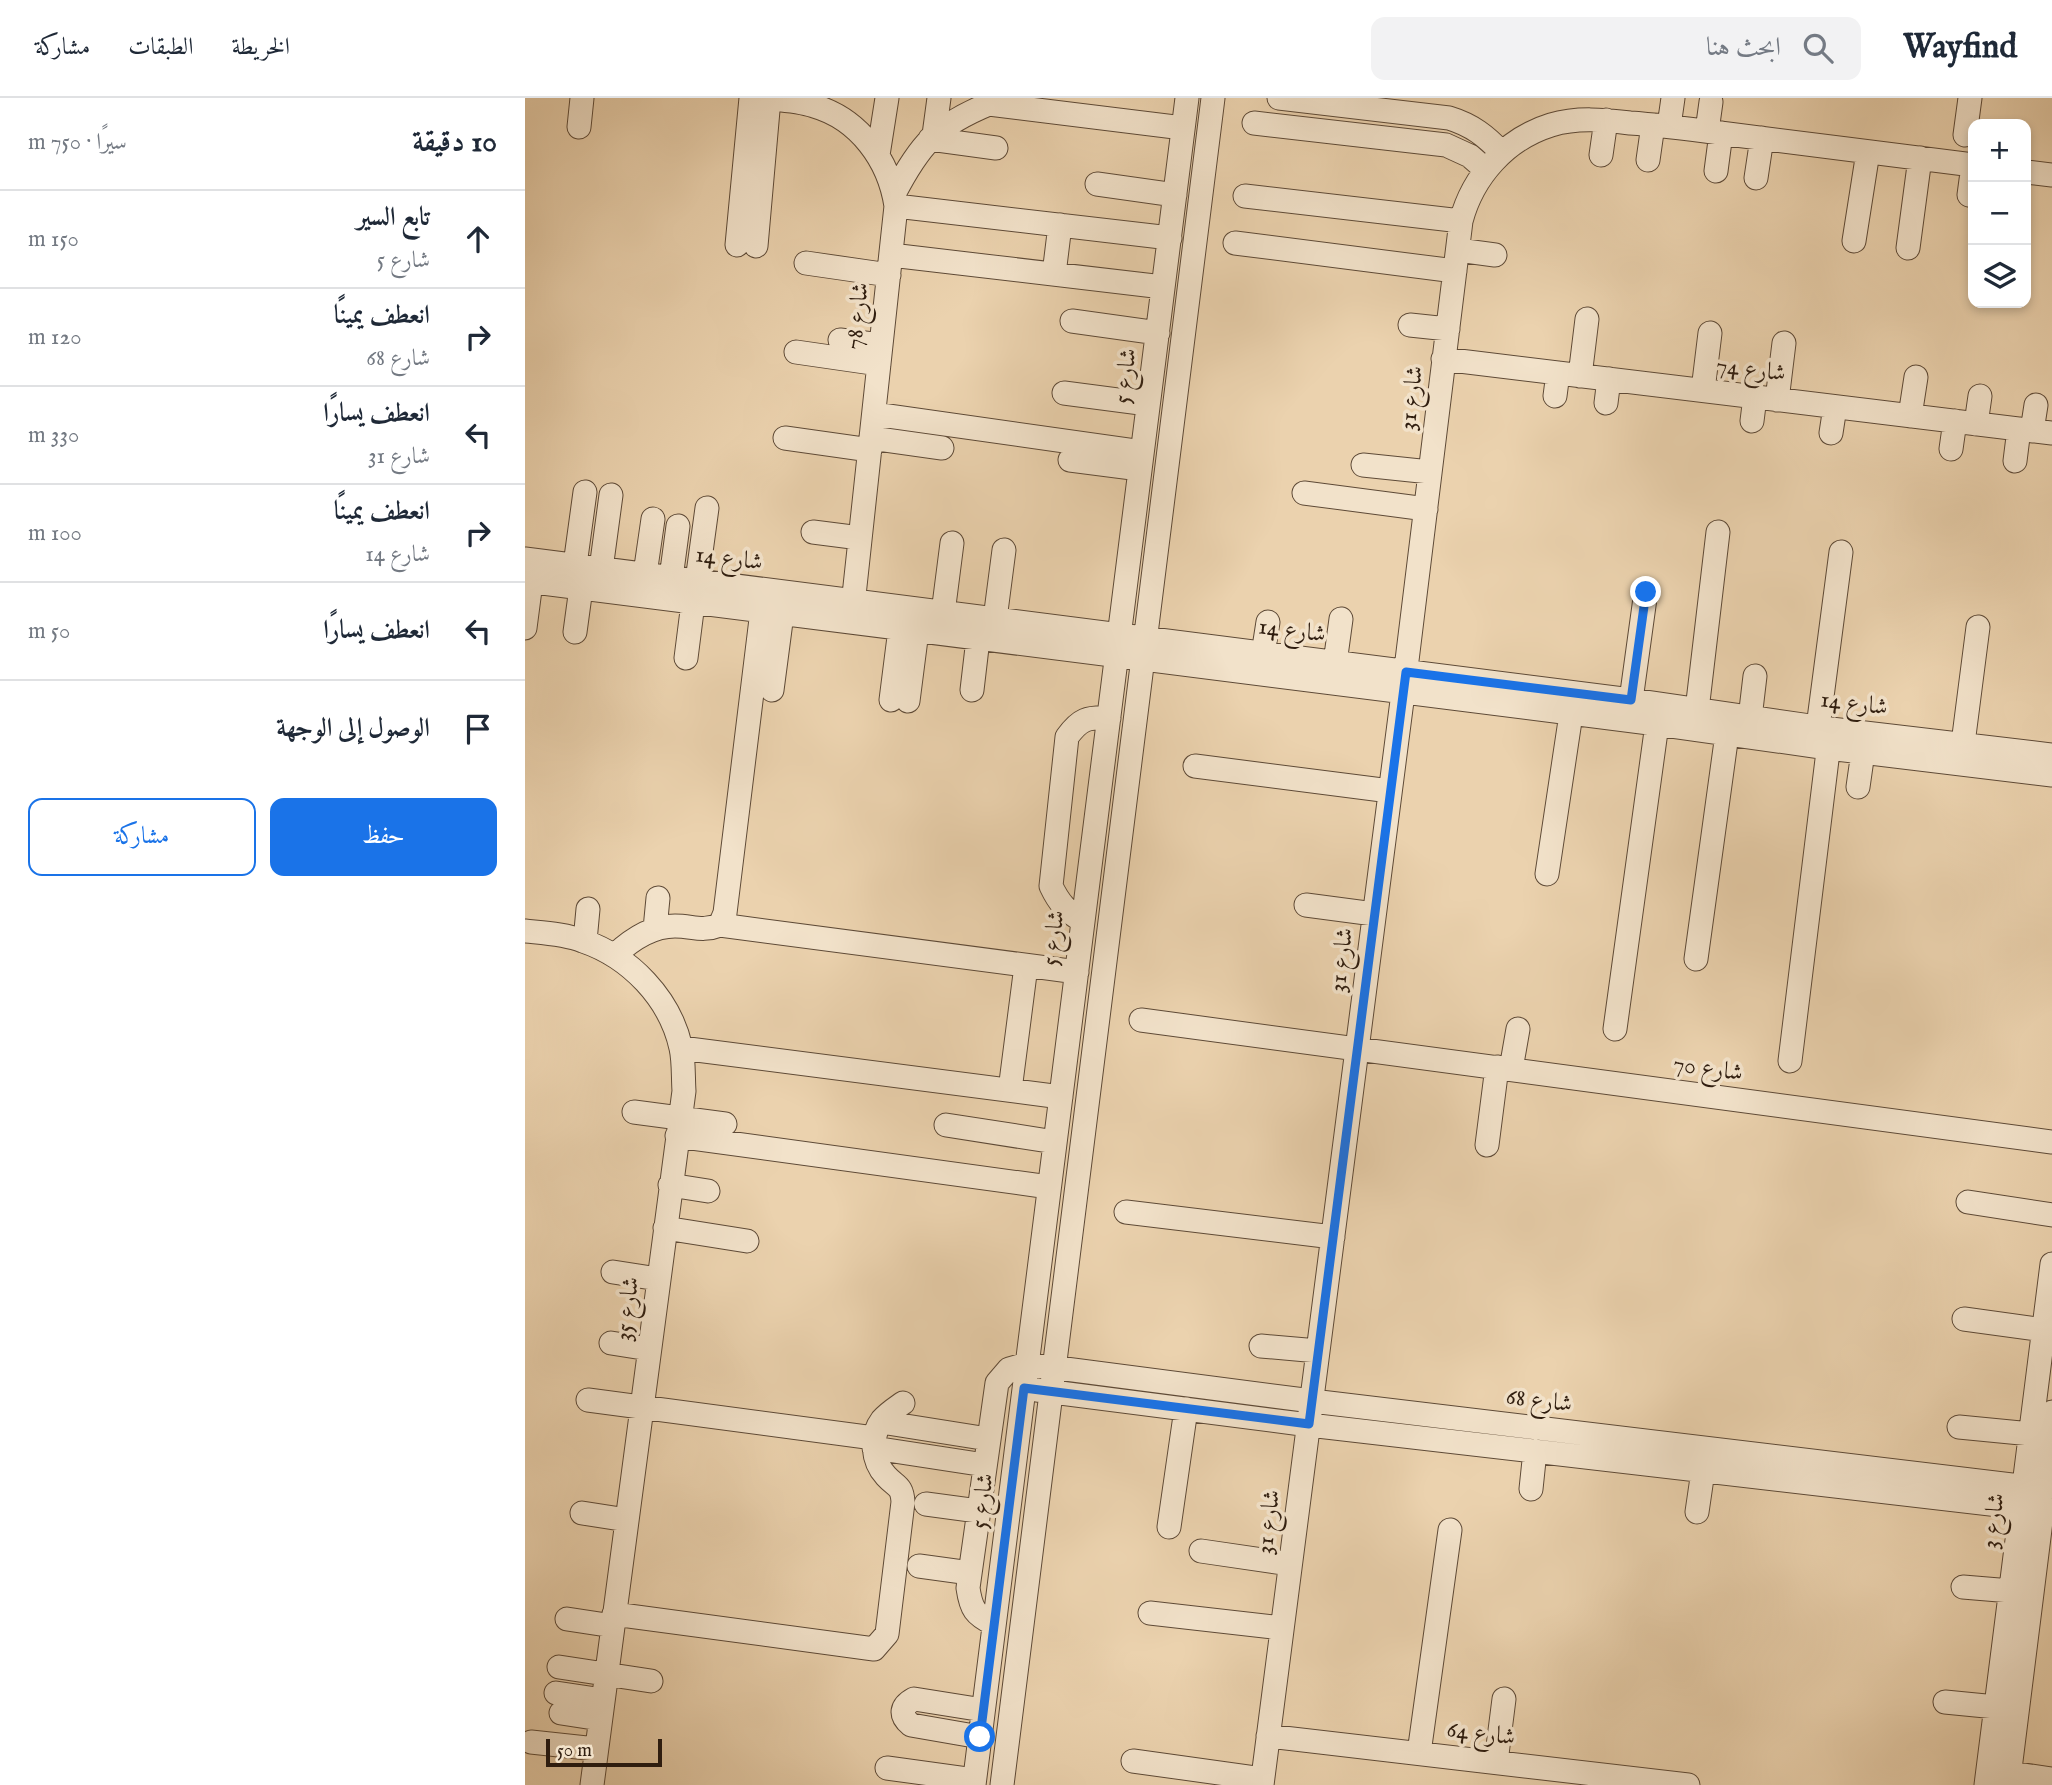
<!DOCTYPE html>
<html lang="ar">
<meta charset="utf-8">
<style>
body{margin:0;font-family:"IM FELL English",Amiri,serif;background:#f2f2f3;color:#1f2937;direction:rtl}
.controls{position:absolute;right:21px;top:21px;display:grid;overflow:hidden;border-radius:14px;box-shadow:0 4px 10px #0003}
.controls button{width:63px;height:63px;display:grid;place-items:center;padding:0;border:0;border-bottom:2px solid #e0e1e3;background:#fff;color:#1f2937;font:35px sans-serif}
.scale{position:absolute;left:21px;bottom:18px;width:116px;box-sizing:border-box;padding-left:7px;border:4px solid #2f1d0f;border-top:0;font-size:19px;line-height:24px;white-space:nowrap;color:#2f1d0f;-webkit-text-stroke:5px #f2e2ca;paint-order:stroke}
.stop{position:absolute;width:21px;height:21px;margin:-16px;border:5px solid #1a73e8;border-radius:50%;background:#fff}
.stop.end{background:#1a73e8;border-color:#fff;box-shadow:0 2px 7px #0008}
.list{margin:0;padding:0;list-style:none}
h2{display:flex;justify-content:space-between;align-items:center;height:91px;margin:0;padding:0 28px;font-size:30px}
h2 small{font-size:23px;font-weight:400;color:#747a83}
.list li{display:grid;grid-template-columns:46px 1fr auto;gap:21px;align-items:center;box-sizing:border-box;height:98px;padding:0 28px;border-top:2px solid #e0e1e3}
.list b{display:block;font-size:26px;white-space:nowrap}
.list p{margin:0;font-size:23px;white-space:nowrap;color:#747a83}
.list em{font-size:23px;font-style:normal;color:#747a83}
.actions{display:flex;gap:14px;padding:21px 28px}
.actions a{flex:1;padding:16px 0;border:2px solid #1a73e8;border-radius:14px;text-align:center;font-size:24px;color:#1a73e8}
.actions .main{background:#1a73e8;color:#fff}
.icon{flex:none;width:38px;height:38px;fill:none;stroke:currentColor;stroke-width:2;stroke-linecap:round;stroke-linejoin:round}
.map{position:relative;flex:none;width:1527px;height:1687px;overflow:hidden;direction:ltr}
header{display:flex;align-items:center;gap:42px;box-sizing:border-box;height:98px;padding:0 35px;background:#fff;border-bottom:2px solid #e0e1e3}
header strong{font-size:33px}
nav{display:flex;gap:38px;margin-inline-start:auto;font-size:24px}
.search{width:490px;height:63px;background:#f2f2f3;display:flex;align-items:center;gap:18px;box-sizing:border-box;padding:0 24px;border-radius:14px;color:#747a83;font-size:26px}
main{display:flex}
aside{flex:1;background:#fff}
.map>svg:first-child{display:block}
</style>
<header>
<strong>Wayfind</strong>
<div class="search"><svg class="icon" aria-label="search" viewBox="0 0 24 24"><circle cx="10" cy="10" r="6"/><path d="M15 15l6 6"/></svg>ابحث هنا</div>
<nav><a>الخريطة</a><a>الطبقات</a><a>مشاركة</a></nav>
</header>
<main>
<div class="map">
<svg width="1527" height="1687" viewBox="0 0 1527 1687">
<rect width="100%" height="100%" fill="#ebd2ae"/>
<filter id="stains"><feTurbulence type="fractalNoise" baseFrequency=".00286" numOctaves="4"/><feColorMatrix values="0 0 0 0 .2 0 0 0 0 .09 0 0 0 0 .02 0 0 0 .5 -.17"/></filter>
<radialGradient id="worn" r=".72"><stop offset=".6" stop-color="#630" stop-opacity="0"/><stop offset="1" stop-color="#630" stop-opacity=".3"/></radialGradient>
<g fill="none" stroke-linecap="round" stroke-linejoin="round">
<g stroke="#5e4a37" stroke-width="25">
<path id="minor" d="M 234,0 C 252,2 272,2 289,8 C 334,21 364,62 371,108 L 327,516
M 754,0 L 924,20 C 947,27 961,38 977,55
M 729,25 L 921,47 L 945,58 L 961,72
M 1144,28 L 1148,0
M 54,29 L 57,0
M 1182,33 L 1186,4
M 409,37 L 414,0
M 1440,37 L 1445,0
M 405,41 L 471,50
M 353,57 L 362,0
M 1076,57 L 1081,22
M 1123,62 L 1128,27
M 1191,73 L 1196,35
M 1501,74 L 1527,77
M 1231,80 L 1237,40
M 572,86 L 650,97
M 369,96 C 395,46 411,28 464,6 L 658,30
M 1444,97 L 1448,67
M 720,98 L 936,123
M 371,108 L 645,140
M 1329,143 L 1343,54
M 710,145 L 930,173
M 212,147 L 226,0
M 231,148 L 244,1
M 1383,150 L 1395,60
M 933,152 L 970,157
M 366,157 L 638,189
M 281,165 L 364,177
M 529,176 L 535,127
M 547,223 L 633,235
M 885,227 L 923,231
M 315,242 L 356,247
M 271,254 L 354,266
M 918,261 L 1527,335
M 1055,278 L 1062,221
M 1178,292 L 1185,235
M 539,295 L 623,306
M 1030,298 L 1033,275
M 1252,302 L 1259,245
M 1081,305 L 1084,281
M 349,316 L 617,354
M 1385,318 L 1391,279
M 1227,323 L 1230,299
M 1451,326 L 1455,298
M 1507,333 L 1511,307
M 1306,335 L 1310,309
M 260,340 L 345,352
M 346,340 L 417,350
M 1426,351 L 1430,323
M 545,362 L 615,371
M 1490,363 L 1494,331
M 838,367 L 905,374
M 779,395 L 901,411
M 288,434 L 335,440
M 0,461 L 1106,602 L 1306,631 L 1527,657
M 50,467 L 60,394
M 76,471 L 86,397
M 120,476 L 128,421
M 146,480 L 153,428
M 0,483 L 1132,626 L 1303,650 L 1527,677
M 172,483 L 182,410
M 418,515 L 427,445
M 470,521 L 479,452
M 0,530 L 6,484
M 50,534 L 56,490
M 738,556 L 743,524
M 161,560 L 168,505
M 810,565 L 816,521
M 247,592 L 257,516
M 447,592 L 453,541
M 366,602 L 375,531
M 1106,602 L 1121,493
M 383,603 L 392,533
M 1172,612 L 1193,434
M 1225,620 L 1230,578
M 1293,629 L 1316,454
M 1436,661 L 1453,529
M 670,668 L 865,693
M 1333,689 L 1338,654
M 1022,776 L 1046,616
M 781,807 L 849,816
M 558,823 C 542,814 534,805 526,788 L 542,639 C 555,621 562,619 584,620
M 195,827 L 552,874
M 130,831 L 133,800
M 0,833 C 19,835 40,836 58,843 C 105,859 145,900 156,950 C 159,963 158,979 159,993 L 67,1687
M 60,843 L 63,811
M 90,857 C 106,842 127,828 150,828 C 168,828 177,834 195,827 L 200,815 L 237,513
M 1171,861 L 1202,636
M 616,922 L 1527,1044
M 1090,931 L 1132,626
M 156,950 L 536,999
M 1265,963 L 1305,637
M 986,971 L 993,931
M 485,992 L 501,868
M 109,1014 L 200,1026
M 421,1027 L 530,1044
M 152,1038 L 524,1089
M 962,1047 L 972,969
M 145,1087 L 183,1093
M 1443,1104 L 1527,1117
M 601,1114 L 808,1139
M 140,1130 L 222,1143
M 88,1174 L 133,1181
M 1439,1221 L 1527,1233
M 86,1245 L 124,1251
M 736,1248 L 793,1253
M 512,1292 L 784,1327 L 1517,1412
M 63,1302 L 349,1340
M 356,1324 L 463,1341
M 1434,1329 L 1506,1336
M 349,1350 L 460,1367
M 1006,1391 L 1010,1353
M 401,1406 L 453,1413
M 1172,1414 L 1178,1373
M 57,1415 L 102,1422
M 644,1429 L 661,1311
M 676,1453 L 765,1466
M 394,1468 L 445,1475
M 1438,1489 L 1486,1493
M 625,1515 L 757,1530
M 89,1516 L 349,1551 L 362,1536 L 378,1404 C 377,1387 371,1389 361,1378 C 347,1363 345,1338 357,1322 C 363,1315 371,1310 378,1305
M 42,1521 L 88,1528
M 469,1526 C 450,1517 446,1511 443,1490 L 472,1285 L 484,1271 L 502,1266 L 787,1303 L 1520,1391
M 34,1569 L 126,1583
M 31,1595 L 78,1602
M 1420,1604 L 1471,1609
M 36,1615 L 75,1621
M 743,1638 L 1163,1687
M 455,1639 L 386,1627 C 374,1617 376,1608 389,1601 L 458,1612
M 6,1644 L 71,1651
M 894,1655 L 925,1432
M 608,1663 L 737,1681
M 971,1664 L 979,1601
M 362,1670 L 449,1682
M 1484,1675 L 1527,1681
M 449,1687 L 662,0
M 477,1687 L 688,0
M 737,1687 L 878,595 L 936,123 C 948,78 981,41 1026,27 C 1053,19 1079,22 1105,25 C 1135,27 1165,31 1195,35 C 1279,46 1364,56 1448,67
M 1461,1687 L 1527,1166
M 1483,1687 L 1520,1391 L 1527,1314"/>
</g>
<use href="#minor" stroke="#f2e2ca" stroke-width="23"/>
</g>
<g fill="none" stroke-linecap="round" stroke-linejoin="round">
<path stroke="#1a73e8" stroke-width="9" d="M 455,1639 L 499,1290 L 784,1326 L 881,574 L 1106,602 L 1121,494"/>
</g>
<g text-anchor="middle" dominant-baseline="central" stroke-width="7" stroke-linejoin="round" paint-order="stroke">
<g font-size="24" fill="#2f1d0f" stroke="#f2e2ca">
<text transform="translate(333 218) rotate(-84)">شارع 78</text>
<text transform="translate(1226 272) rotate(7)">شارع 74</text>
<text transform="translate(601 278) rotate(-83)">شارع 5</text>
<text transform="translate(887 300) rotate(-83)">شارع 31</text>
<text transform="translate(204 461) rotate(7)">شارع 14</text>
<text transform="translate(767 533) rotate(7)">شارع 14</text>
<text transform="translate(1329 606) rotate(7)">شارع 14</text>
<text transform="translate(529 840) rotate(-83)">شارع 5</text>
<text transform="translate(817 862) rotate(-83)">شارع 31</text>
<text transform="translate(1183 971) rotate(8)">شارع 70</text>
<text transform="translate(103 1211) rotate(-83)">شارع 35</text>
<text transform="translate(1014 1303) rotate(7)">شارع 68</text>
<text transform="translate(458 1403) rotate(-83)">شارع 5</text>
<text transform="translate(1469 1423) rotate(-83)">شارع 3</text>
<text transform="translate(744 1424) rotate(-83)">شارع 31</text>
<text transform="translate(956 1636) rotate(7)">شارع 64</text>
</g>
</g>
<rect width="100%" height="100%" filter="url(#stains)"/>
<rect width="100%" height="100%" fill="url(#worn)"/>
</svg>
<div class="controls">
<button>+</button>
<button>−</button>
<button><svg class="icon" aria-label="layers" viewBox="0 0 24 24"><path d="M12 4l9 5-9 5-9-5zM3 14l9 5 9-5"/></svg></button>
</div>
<div class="scale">50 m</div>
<div class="stop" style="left:455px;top:1639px"></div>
<div class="stop end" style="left:1121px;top:494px"></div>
</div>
<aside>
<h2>10 دقيقة<small>سيرًا · 750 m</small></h2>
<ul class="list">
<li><svg class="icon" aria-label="ahead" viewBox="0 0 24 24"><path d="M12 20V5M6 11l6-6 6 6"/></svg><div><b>تابع السير</b><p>شارع 5</p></div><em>150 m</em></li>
<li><svg class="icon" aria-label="right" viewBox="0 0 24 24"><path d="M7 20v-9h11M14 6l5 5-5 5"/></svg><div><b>انعطف يمينًا</b><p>شارع 68</p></div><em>120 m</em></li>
<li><svg class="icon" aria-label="left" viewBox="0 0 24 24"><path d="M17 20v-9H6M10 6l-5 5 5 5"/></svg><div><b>انعطف يسارًا</b><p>شارع 31</p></div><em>330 m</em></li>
<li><svg class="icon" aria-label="right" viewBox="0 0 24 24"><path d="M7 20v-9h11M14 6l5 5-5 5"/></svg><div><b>انعطف يمينًا</b><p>شارع 14</p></div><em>100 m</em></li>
<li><svg class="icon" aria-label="left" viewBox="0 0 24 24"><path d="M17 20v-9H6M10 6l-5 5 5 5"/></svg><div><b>انعطف يسارًا</b></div><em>50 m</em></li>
<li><svg class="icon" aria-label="arrive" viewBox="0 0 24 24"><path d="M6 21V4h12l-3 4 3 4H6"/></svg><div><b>الوصول إلى الوجهة</b></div></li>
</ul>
<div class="actions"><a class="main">حفظ</a><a>مشاركة</a></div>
</aside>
</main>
